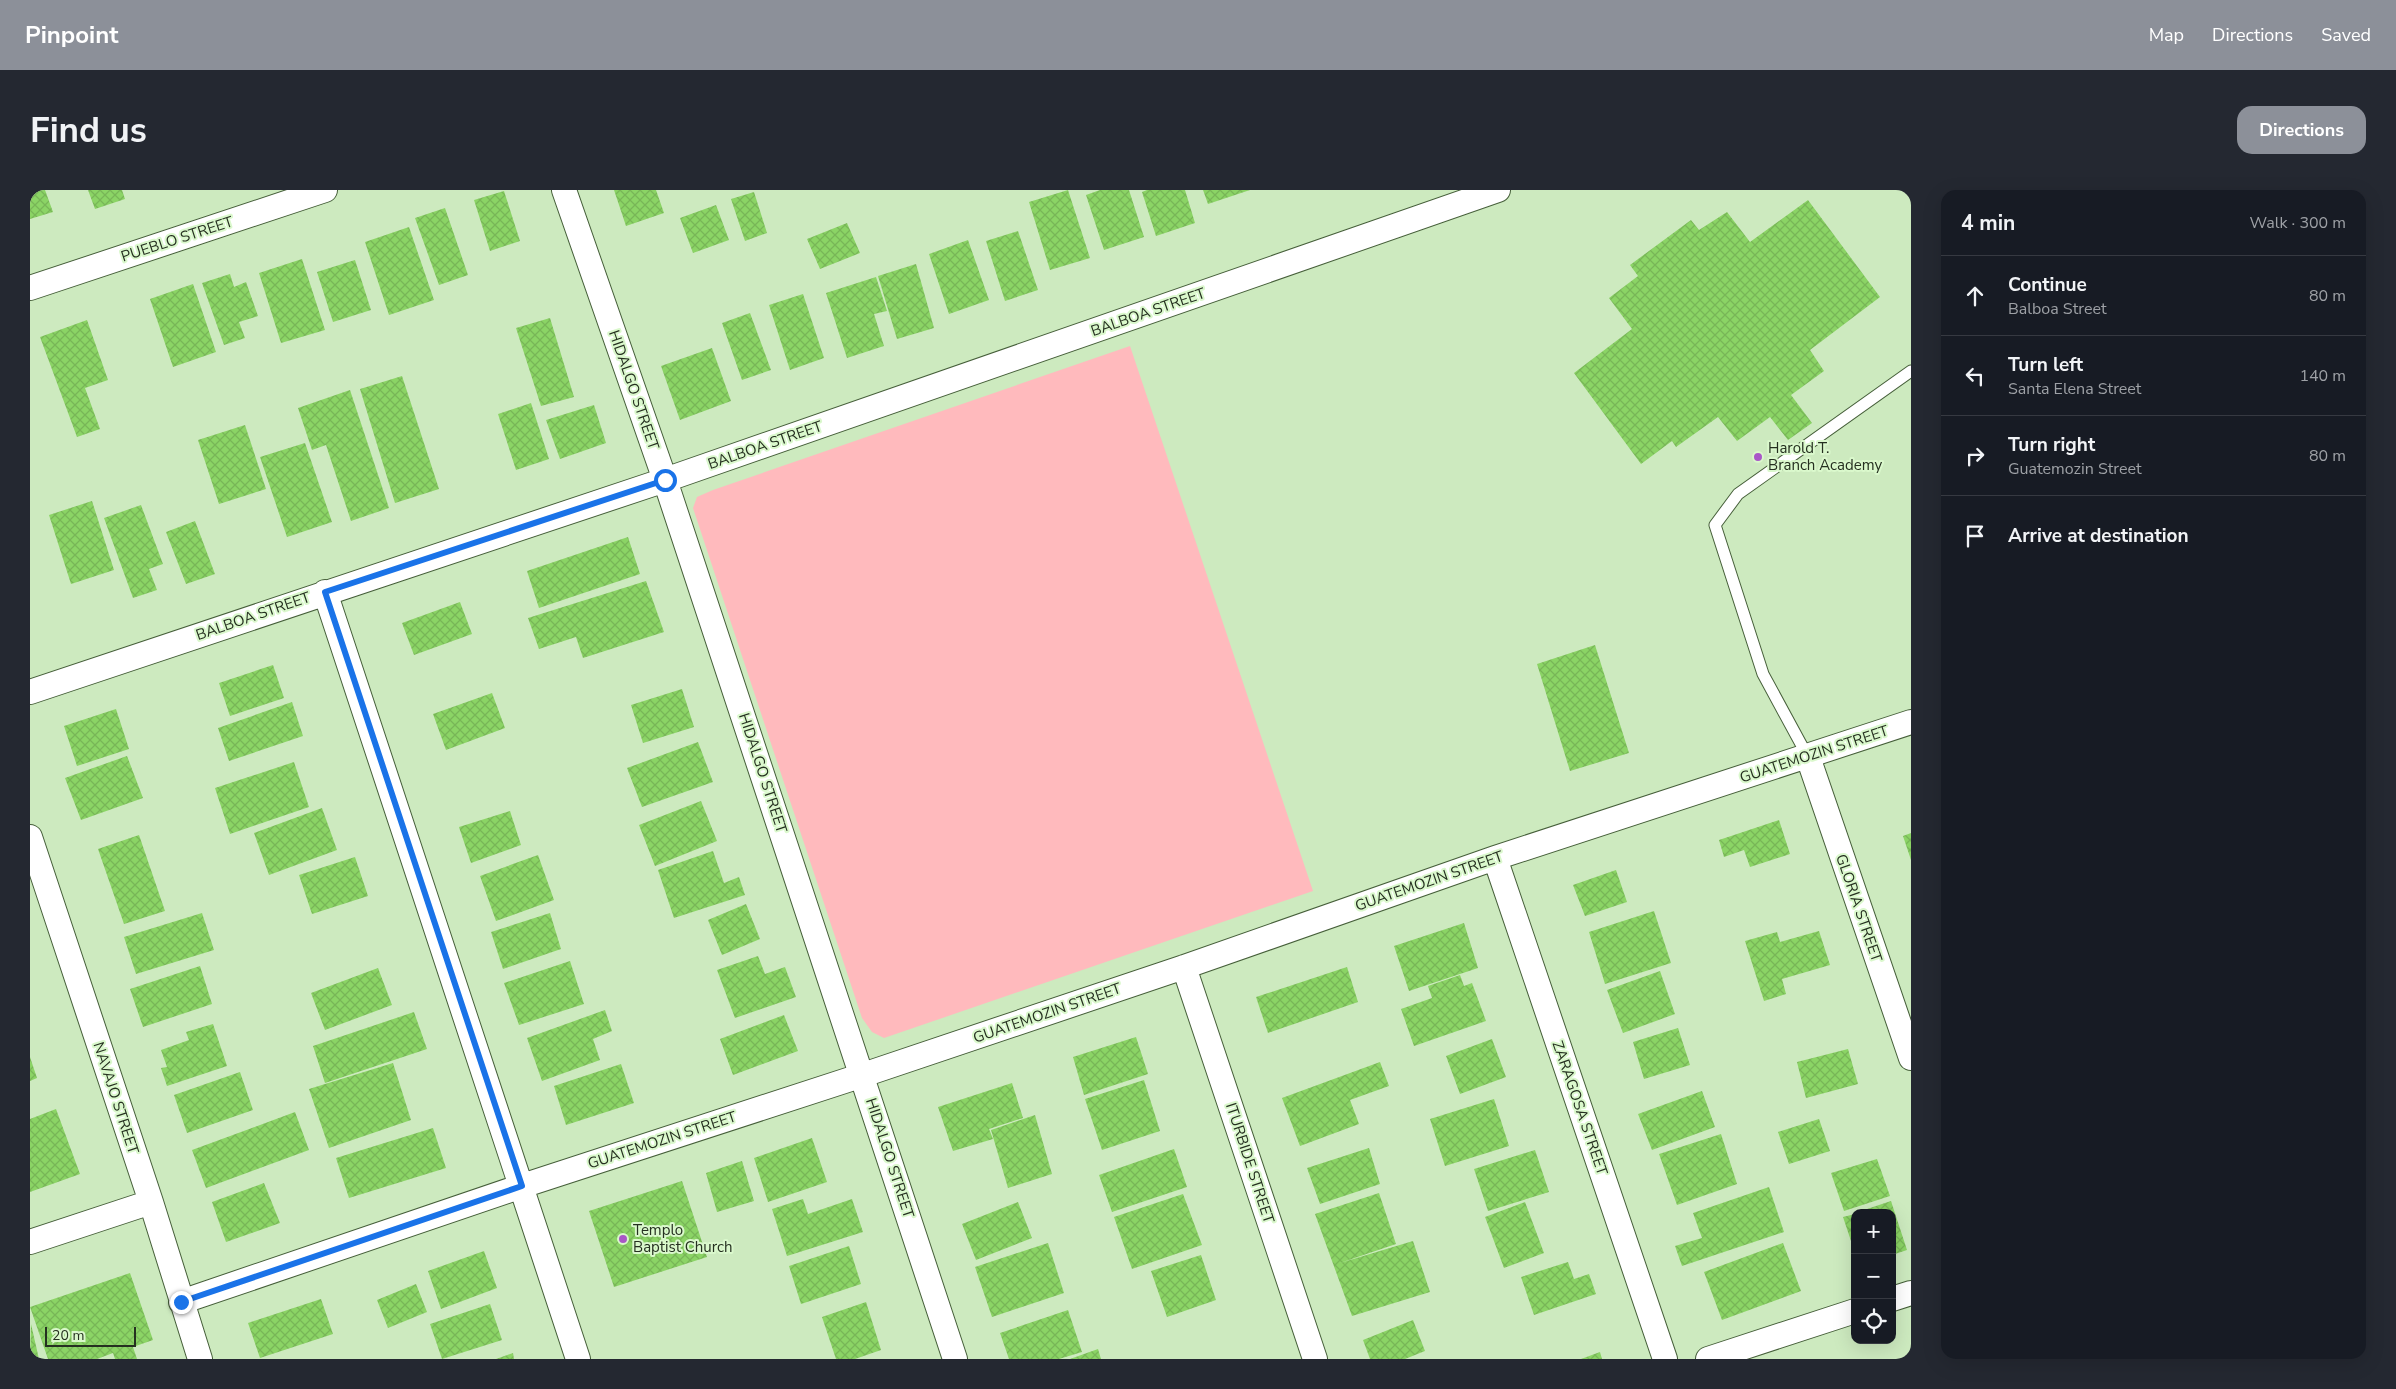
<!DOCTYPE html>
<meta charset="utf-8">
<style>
body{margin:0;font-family:"Nunito Sans",sans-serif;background:#242831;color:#f1f3f6}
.controls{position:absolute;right:15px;bottom:15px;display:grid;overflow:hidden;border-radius:10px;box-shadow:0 5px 20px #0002}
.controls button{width:45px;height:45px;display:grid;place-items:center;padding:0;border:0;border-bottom:1px solid #363941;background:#171b24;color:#f1f3f6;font:25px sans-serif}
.scale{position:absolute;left:15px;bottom:12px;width:91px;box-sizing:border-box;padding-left:5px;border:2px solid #253020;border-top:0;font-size:14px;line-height:18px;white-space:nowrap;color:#253020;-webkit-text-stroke:4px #daf8cc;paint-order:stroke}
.stop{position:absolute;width:15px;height:15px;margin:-11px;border:4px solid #1a73e8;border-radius:50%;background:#fff}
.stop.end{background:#1a73e8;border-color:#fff;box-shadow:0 1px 5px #0008}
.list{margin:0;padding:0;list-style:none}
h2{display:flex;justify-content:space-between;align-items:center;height:65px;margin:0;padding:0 20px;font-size:21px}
h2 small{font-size:16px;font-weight:400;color:#9ea1a6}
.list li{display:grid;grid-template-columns:32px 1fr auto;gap:15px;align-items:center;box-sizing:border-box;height:80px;padding:0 20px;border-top:1px solid #363941}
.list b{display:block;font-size:19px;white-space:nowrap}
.list p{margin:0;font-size:16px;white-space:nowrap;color:#9ea1a6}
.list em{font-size:16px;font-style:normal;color:#9ea1a6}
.icon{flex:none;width:28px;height:28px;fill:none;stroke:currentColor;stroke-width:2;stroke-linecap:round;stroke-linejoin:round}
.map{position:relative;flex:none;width:1881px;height:1169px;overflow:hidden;border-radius:15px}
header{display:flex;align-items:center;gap:30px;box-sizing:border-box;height:70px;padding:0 25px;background:#8c9099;color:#fff}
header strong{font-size:24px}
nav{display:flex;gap:28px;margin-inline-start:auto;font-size:18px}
.intro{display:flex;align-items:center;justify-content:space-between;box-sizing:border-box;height:120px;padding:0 30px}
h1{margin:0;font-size:35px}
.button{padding:12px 22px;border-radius:15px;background:#8c9099;color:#fff;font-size:18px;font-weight:700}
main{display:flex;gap:30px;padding:0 30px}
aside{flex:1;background:#171b24;border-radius:15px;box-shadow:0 5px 20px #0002}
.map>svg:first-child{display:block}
</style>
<header>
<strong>Pinpoint</strong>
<nav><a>Map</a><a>Directions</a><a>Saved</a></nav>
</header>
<div class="intro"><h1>Find us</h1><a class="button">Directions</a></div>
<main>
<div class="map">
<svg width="1881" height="1169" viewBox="0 0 1881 1169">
<defs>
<pattern id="building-cross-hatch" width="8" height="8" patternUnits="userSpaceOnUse" patternTransform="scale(1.25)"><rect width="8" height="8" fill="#8bd465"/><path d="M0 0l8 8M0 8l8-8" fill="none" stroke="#78b657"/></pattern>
</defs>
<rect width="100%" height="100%" fill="#cdeabf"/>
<path fill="#ffbabd" d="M 1100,156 L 1283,701 L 854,848 L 842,842 L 832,828 L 663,318 L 667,307 L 683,300 Z"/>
<path fill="url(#building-cross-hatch)" d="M 0,0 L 15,0 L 23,22 L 0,29 Z
M 58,0 L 92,0 L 95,9 L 65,19 Z
M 584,0 L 626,0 L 634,23 L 596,36 Z
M 1038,0 L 1060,68 L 1020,80 L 999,12 Z
M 1070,0 L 1099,0 L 1114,47 L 1074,60 L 1056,5 Z
M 1117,0 L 1155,0 L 1165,33 L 1126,46 L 1112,2 Z
M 1173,0 L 1220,0 L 1178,14 Z
M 474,1 L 490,51 L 460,61 L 444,10 Z
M 724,2 L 737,43 L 715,51 L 701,9 Z
M 1778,10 L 1850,107 L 1780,160 L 1794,181 L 1761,205 L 1782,233 L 1758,250 L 1740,227 L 1707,251 L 1688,227 L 1646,257 L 1642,251 L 1611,274 L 1544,183 L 1602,139 L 1579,108 L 1608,86 L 1600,75 L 1661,30 L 1669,40 L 1697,22 L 1720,52 Z
M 686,15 L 699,50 L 663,63 L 650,28 Z
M 415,18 L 438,85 L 409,95 L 385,28 Z
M 817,33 L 830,63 L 790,79 L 777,49 Z
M 379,37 L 404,110 L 359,125 L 335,52 Z
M 988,41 L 1008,100 L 975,111 L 956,51 Z
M 938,50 L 959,110 L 919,124 L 899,64 Z
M 272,69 L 295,140 L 251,153 L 229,83 Z
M 325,70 L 341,120 L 303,132 L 287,82 Z
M 886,74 L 904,138 L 867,149 L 848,86 Z
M 200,84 L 204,97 L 216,92 L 228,126 L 209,132 L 215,148 L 194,155 L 172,93 Z
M 846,87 L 857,121 L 844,124 L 854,156 L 817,168 L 796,103 Z
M 163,94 L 186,162 L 143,177 L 120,109 Z
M 773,104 L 794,168 L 760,180 L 739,115 Z
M 720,123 L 741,180 L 712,190 L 692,133 Z
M 520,128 L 544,207 L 511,216 L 486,138 Z
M 57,130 L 78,190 L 55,198 L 70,239 L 47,247 L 10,147 Z
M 682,158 L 701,211 L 650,230 L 631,176 Z
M 372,186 L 409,299 L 365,313 L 330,199 Z
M 320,200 L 359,318 L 321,331 L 296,255 L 282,260 L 268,218 Z
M 501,213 L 519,269 L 486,280 L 468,224 Z
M 564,215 L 576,253 L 530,269 L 516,230 Z
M 215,235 L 236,299 L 189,314 L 168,250 Z
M 275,253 L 302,332 L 257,347 L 230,267 Z
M 62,311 L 84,380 L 41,394 L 19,325 Z
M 111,315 L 133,374 L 119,379 L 127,400 L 103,408 L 74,328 Z
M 165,331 L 185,384 L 156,394 L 136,342 Z
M 598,347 L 610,384 L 509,418 L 497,381 Z
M 616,391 L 634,442 L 553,468 L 546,447 L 509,459 L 498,428 Z
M 430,412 L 442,444 L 384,465 L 372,433 Z
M 1565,455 L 1599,563 L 1540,581 L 1507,474 Z
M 243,475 L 254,508 L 200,526 L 189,493 Z
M 652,499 L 664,537 L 613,553 L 601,515 Z
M 462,503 L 475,538 L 416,560 L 403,524 Z
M 262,512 L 273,546 L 199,571 L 188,538 Z
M 86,519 L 99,559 L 47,576 L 34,536 Z
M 668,552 L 683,592 L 612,617 L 597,578 Z
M 97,566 L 113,608 L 51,630 L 35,588 Z
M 264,572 L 279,617 L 200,644 L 185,598 Z
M 671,611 L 687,651 L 625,676 L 609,635 Z
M 292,618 L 307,660 L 239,685 L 224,643 Z
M 480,621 L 491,655 L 441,673 L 429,637 Z
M 1749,630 L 1760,664 L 1720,677 L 1714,660 L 1694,667 L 1689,650 Z
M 1881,643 L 1881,670 L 1873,646 Z
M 109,645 L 135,721 L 94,734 L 68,659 Z
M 683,661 L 694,693 L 709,687 L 715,705 L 644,728 L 628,680 Z
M 508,665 L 524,710 L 466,731 L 450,686 Z
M 325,667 L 338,706 L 282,724 L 269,685 Z
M 1586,680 L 1597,712 L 1555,726 L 1543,695 Z
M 716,714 L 730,749 L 692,765 L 678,730 Z
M 1624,721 L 1641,773 L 1575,794 L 1559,742 Z
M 172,723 L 184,760 L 106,784 L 94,747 Z
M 520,723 L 531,759 L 473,779 L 461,742 Z
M 1434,733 L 1448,778 L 1379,801 L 1364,756 Z
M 1789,741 L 1800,775 L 1752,789 L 1756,804 L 1734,811 L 1715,751 L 1747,742 L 1750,752 Z
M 728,766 L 735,784 L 755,777 L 766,807 L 705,828 L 687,780 Z
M 540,771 L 554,814 L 489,835 L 474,793 Z
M 170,776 L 182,814 L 113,837 L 100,799 Z
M 1317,777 L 1328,812 L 1238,843 L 1226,807 Z
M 348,778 L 362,815 L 295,840 L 281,803 Z
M 1630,781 L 1645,824 L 1593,843 L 1577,800 Z
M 1430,785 L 1434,796 L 1442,793 L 1456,831 L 1384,856 L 1371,819 L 1402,808 L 1398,796 Z
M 575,820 L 582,841 L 563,849 L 570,870 L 512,891 L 497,848 Z
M 384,822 L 397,859 L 295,893 L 283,856 Z
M 754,825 L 768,861 L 703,885 L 690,849 Z
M 183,834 L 197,876 L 137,896 L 131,878 L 137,877 L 131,860 L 159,850 L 156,842 Z
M 1648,838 L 1660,875 L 1614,889 L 1603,852 Z
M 1106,847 L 1118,884 L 1054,905 L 1043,867 Z
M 1462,849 L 1476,887 L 1430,904 L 1416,866 Z
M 1818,859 L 1828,894 L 1776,908 L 1767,872 Z
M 0,867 L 7,888 L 0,891 Z
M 1350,872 L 1359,896 L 1320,910 L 1329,934 L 1270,956 L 1252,908 Z
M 363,873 L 381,930 L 299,958 L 279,899 Z
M 591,874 L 604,913 L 536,935 L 524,896 Z
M 210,882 L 223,920 L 157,943 L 144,905 Z
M 1114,890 L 1130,941 L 1072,960 L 1055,909 Z
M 982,893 L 993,928 L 959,939 L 963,949 L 923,961 L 908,917 Z
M 1672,901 L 1685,937 L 1622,960 L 1608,924 Z
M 1464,909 L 1479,956 L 1415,976 L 1400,929 Z
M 26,919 L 50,984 L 0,1002 L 0,929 Z
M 265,922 L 279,960 L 176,998 L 162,960 Z
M 1005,925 L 1022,984 L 978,998 L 961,940 Z
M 1789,929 L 1800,961 L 1759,974 L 1748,942 Z
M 403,938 L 416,978 L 319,1008 L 306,968 Z
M 1691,944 L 1707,994 L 1647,1015 L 1629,964 Z
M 782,948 L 797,992 L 738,1012 L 724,968 Z
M 1339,958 L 1350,994 L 1290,1014 L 1277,978 Z
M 1144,959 L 1157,997 L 1082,1022 L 1069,985 Z
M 1505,960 L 1519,1002 L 1458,1021 L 1444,979 Z
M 1847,969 L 1860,1006 L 1814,1021 L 1801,983 Z
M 712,971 L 724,1011 L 687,1022 L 676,983 Z
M 652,991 L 677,1067 L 584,1097 L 559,1021 Z
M 234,993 L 250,1033 L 196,1052 L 182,1012 Z
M 1739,997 L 1754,1042 L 1652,1076 L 1645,1056 L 1672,1048 L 1663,1023 Z
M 1349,1003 L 1366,1054 L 1310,1073 L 1383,1051 L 1400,1102 L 1322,1126 L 1285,1024 Z
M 1153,1004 L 1172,1055 L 1102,1079 L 1084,1027 Z
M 773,1009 L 778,1024 L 822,1009 L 833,1042 L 757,1066 L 742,1019 Z
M 1861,1011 L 1877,1060 L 1862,1065 L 1862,1023 L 1828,1022 Z
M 988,1012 L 1002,1048 L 946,1070 L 932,1034 Z
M 1495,1012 L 1514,1063 L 1474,1078 L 1455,1027 Z
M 1825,1024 L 1825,1060 L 1824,1060 L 1813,1027 Z
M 1018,1053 L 1034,1103 L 962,1127 L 945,1077 Z
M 1753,1053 L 1771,1101 L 1692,1130 L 1674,1082 Z
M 819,1056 L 831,1094 L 771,1114 L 759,1076 Z
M 454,1061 L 467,1098 L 411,1119 L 398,1081 Z
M 1171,1065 L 1186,1110 L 1137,1127 L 1121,1081 Z
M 1538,1072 L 1544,1089 L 1559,1084 L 1566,1104 L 1504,1125 L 1491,1087 Z
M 100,1083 L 123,1150 L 103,1157 L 107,1169 L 85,1169 L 83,1163 L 67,1169 L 18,1169 L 0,1117 Z
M 386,1094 L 397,1122 L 358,1138 L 347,1110 Z
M 291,1109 L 303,1144 L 230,1168 L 218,1133 Z
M 836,1112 L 851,1160 L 825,1169 L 806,1169 L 792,1127 Z
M 460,1114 L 472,1150 L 412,1169 L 400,1134 Z
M 1038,1120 L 1052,1162 L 1029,1169 L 979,1169 L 970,1143 Z
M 1383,1130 L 1395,1161 L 1375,1169 L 1340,1169 L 1333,1150 Z
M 1,1134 L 9,1169 L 0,1169 Z
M 1068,1159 L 1071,1169 L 1040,1169 Z
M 1570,1162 L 1572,1169 L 1551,1169 Z
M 483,1163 L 484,1169 L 466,1169 Z"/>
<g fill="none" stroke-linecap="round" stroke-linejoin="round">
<g stroke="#465f3a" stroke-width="13">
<path id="service" d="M 1778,567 L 1733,484 L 1685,335 L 1708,304 L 1881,181"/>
</g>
<g stroke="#465f3a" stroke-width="26">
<path id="minor" d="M 534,0 L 635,290 L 925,1169
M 0,98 L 295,0
M 295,402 L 548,1169
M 0,502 L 635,290 L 1468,0
M 1778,567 L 1881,868
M 0,647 L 121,1012 L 170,1169
M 1465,668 L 1635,1169
M 1154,777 L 1285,1169
M 0,1052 L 121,1012
M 1862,1109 L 1881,1103
M 151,1112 L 492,996 L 833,885 L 1154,777 L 1465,668 L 1881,532
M 1678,1169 L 1825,1121"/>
</g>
<use href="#service" stroke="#fff" stroke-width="11"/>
<use href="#minor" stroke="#fff" stroke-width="24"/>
</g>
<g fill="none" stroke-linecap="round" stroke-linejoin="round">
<path stroke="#1a73e8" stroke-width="6" d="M 151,1112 L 492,996 L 295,402 L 635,290"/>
</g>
<g fill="#a957c7" stroke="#daf8cc" stroke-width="2">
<circle cx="1728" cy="267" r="5"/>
<circle cx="593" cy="1049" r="5"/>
</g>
<g text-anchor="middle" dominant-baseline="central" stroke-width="4" stroke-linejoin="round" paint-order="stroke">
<g font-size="15" fill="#253020" stroke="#daf8cc">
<text transform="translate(147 49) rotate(-18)">PUEBLO STREET</text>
<text transform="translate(1118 122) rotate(-19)">BALBOA STREET</text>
<text transform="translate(604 200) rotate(71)">HIDALGO STREET</text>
<text transform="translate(735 255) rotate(-19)">BALBOA STREET</text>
<text transform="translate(223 426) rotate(-19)">BALBOA STREET</text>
<text transform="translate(1784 564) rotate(-18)">GUATEMOZIN STREET</text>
<text transform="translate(733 583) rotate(72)">HIDALGO STREET</text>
<text transform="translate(1399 691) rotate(-19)">GUATEMOZIN STREET</text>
<text transform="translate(1829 718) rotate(71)">GLORIA STREET</text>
<text transform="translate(1017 823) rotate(-19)">GUATEMOZIN STREET</text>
<text transform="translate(86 908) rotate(72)">NAVAJO STREET</text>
<text transform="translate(1550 918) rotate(71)">ZARAGOSA STREET</text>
<text transform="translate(632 950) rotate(-18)">GUATEMOZIN STREET</text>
<text transform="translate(860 968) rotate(72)">HIDALGO STREET</text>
<text transform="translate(1220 973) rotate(72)">ITURBIDE STREET</text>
</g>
<g font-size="15" fill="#253020" stroke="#daf8cc" text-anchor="start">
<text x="1738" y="258">Harold T.<tspan x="1738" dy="17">Branch Academy</tspan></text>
<text x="603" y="1040">Templo<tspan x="603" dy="17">Baptist Church</tspan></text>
</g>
</g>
</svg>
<div class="controls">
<button>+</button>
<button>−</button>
<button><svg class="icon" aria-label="locate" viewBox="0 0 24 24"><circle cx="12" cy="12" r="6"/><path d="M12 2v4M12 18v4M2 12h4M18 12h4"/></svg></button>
</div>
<div class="scale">20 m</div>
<div class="stop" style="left:635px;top:290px"></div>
<div class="stop end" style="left:151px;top:1112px"></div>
</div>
<aside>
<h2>4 min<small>Walk · 300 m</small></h2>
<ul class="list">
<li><svg class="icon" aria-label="ahead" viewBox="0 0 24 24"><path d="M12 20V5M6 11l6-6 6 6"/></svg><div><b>Continue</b><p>Balboa Street</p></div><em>80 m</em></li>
<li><svg class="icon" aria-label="left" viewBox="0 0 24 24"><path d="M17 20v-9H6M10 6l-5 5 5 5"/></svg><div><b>Turn left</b><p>Santa Elena Street</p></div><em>140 m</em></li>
<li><svg class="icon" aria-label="right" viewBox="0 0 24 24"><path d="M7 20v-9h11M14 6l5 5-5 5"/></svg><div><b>Turn right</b><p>Guatemozin Street</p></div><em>80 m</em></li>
<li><svg class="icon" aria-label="arrive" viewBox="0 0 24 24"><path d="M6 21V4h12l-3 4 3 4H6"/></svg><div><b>Arrive at destination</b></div></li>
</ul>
</aside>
</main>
